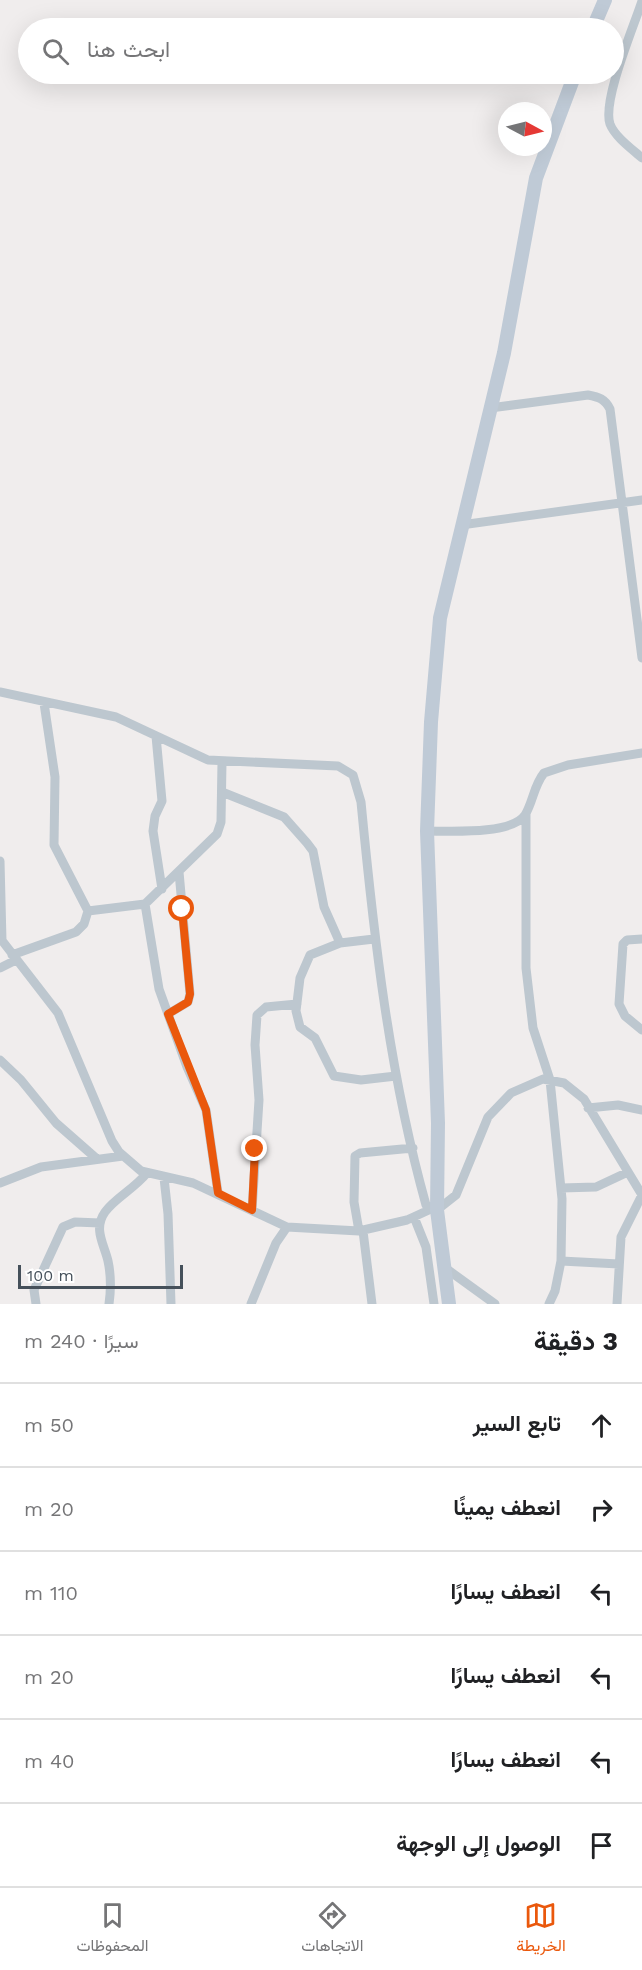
<!DOCTYPE html>
<html lang="ar">
<meta charset="utf-8">
<style>
body{margin:0;font-family:"Work Sans",Vazirmatn,sans-serif;background:#f6f6f6;color:#202124;direction:rtl}
.compass{position:absolute;left:498px;top:102px;width:54px;height:54px;border-radius:50%;background:#fff;box-shadow:0 6px 24px #0002;rotate:97deg}
.scale{position:absolute;left:18px;bottom:15px;width:165px;box-sizing:border-box;padding-left:6px;border:3px solid #45505a;border-top:0;font-size:16px;line-height:21px;white-space:nowrap;color:#45505a;-webkit-text-stroke:4px #fff;paint-order:stroke}
.stop{position:absolute;width:18px;height:18px;margin:-14px;border:4px solid #ea580c;border-radius:50%;background:#fff}
.stop.end{background:#ea580c;border-color:#fff;box-shadow:0 2px 6px #0008}
.list{margin:0;padding:0;list-style:none}
h2{display:flex;justify-content:space-between;align-items:center;height:78px;margin:0;padding:0 24px;font-size:26px}
h2 small{font-size:20px;font-weight:400;color:#757577}
.list li{display:grid;grid-template-columns:39px 1fr auto;gap:18px;align-items:center;box-sizing:border-box;height:84px;padding:0 24px;border-top:2px solid #e0e0e0}
.list b{display:block;font-size:22px;white-space:nowrap}
.list em{font-size:20px;font-style:normal;color:#757577}
.icon{flex:none;width:33px;height:33px;fill:none;stroke:currentColor;stroke-width:2;stroke-linecap:round;stroke-linejoin:round}
.map{position:relative;flex:none;width:642px;height:1304px;overflow:hidden;direction:ltr}
.search{position:absolute;background:#fff;box-shadow:0 6px 24px #0002;left:18px;right:18px;top:18px;height:66px;display:flex;align-items:center;gap:15px;box-sizing:border-box;padding:0 21px;border-radius:33px;color:#757577;font-size:22px}
.sheet{height:582px;background:#fff}
nav{display:flex;justify-content:space-around;align-items:center;box-sizing:border-box;height:84px;border-top:2px solid #e0e0e0;background:#fff;font-size:16px;color:#757577}
nav a{display:grid;justify-items:center;gap:3px}
nav .on{color:#ea580c}
.map>svg:first-child{display:block}
</style>
<div class="map">
<svg width="642" height="1304" viewBox="0 0 642 1304">
<rect width="100%" height="100%" fill="#f0eded"/>
<g fill="none" stroke-linecap="round" stroke-linejoin="round">
<path stroke="#bdc7cf" stroke-width="9" d="M 642,1 C 634,26 602,101 610,124 C 615,137 632,149 642,158
M 490,408 L 588,395 C 599,397 605,399 610,409 L 642,658
M 461,525 L 642,500
M 0,692 L 116,717 L 208,760 L 338,766 L 353,775 L 361,802 C 374,938 389,1072 426,1205 L 437,1210 L 456,1195 L 488,1117 L 511,1093 L 543,1079 L 564,1083 L 584,1099 L 642,1195
M 44,703 L 55,777 L 54,845 L 88,911
M 156,736 L 162,801 L 155,816 L 153,831 L 162,889
M 222,792 L 284,817 L 307,843 L 313,851 L 324,907 L 340,943
M 526,814 L 526,968 L 533,1028 L 550,1080 L 562,1199 L 561,1261 L 555,1291 L 549,1304
M 427,831 C 450,831 511,835 525,815 C 533,802 534,785 544,773 L 568,765 L 642,753
M 0,861 L 2,941
M 145,904 L 159,989 L 187,1067 L 206,1110 L 218,1193
M 0,938 L 58,1013 L 112,1141 L 119,1152 L 141,1171 L 193,1183 L 287,1227 L 359,1231 L 407,1220 L 431,1209
M 374,939 L 340,943 L 310,955 L 300,978 L 296,1011 L 300,1027 L 315,1038 L 334,1076 L 361,1080 L 396,1076
M 642,939 L 627,940 L 623,944 L 619,1004 L 625,1016 L 642,1030
M 12,955 L 76,932 L 84,924 L 88,911 L 145,904 L 217,834 L 221,822 L 222,762
M 0,968 L 16,960
M 168,1014 L 188,1002 L 190,994 L 179,872
M 0,1060 L 21,1080 L 56,1123 L 97,1159
M 588,1108 L 618,1105 L 642,1110
M 164,1178 L 168,1214 L 171,1304
M 0,1183 L 41,1167 L 123,1156
M 561,1188 L 596,1187 L 628,1172
M 252,1210 L 259,1100 L 255,1045 L 257,1015 L 266,1007 L 297,1004
M 414,1217 L 426,1247 L 434,1304
M 359,1231 L 354,1202 L 355,1156 L 360,1153 L 413,1148
M 363,1231 L 372,1304
M 561,1261 L 619,1264
M 444,1267 L 495,1304
M 36,1304 L 34,1290 L 63,1227 L 75,1222 L 100,1223
M 109,1304 C 111,1290 111,1275 108,1261 C 104,1244 93,1229 105,1212 C 115,1198 134,1189 147,1173
M 251,1304 L 276,1243 L 287,1227
M 617,1304 L 621,1237 L 642,1195"/>
<path stroke="#bfcad6" stroke-width="14" d="M 593,28 L 605,0
M 449,1304 L 437,1210 L 438,1123 L 427,831 L 431,722 L 440,618 L 504,353 L 536,178 L 575,74"/>
</g>
<g fill="none" stroke-linecap="round" stroke-linejoin="round">
<path stroke="#ea580c" stroke-width="8" d="M 182,909 L 190,994 L 188,1002 L 168,1014 L 206,1110 L 218,1193 L 252,1210 L 255,1149"/>
</g>
</svg>
<svg class="compass" viewBox="-18 -18 36 36"><path d="M0-13l5 13h-10z" fill="#e53935"/><path d="M0 13l5-13h-10z" fill="#757577"/></svg>
<div class="scale">100 m</div>
<div class="stop" style="left:182px;top:909px"></div>
<div class="stop end" style="left:255px;top:1149px"></div>
<div class="search"><svg class="icon" aria-label="search" viewBox="0 0 24 24"><circle cx="10" cy="10" r="6"/><path d="M15 15l6 6"/></svg>ابحث هنا</div>
</div>
<section class="sheet">
<h2>3 دقيقة<small>سيرًا · 240 m</small></h2>
<ul class="list">
<li><svg class="icon" aria-label="ahead" viewBox="0 0 24 24"><path d="M12 20V5M6 11l6-6 6 6"/></svg><div><b>تابع السير</b></div><em>50 m</em></li>
<li><svg class="icon" aria-label="right" viewBox="0 0 24 24"><path d="M7 20v-9h11M14 6l5 5-5 5"/></svg><div><b>انعطف يمينًا</b></div><em>20 m</em></li>
<li><svg class="icon" aria-label="left" viewBox="0 0 24 24"><path d="M17 20v-9H6M10 6l-5 5 5 5"/></svg><div><b>انعطف يسارًا</b></div><em>110 m</em></li>
<li><svg class="icon" aria-label="left" viewBox="0 0 24 24"><path d="M17 20v-9H6M10 6l-5 5 5 5"/></svg><div><b>انعطف يسارًا</b></div><em>20 m</em></li>
<li><svg class="icon" aria-label="left" viewBox="0 0 24 24"><path d="M17 20v-9H6M10 6l-5 5 5 5"/></svg><div><b>انعطف يسارًا</b></div><em>40 m</em></li>
<li><svg class="icon" aria-label="arrive" viewBox="0 0 24 24"><path d="M6 21V4h12l-3 4 3 4H6"/></svg><div><b>الوصول إلى الوجهة</b></div></li>
</ul>
</section>
<nav>
<a class="on"><svg class="icon" aria-label="map" viewBox="0 0 24 24"><path d="M3 6l6-2 6 2 6-2v14l-6 2-6-2-6 2zM9 4v14M15 6v14"/></svg>الخريطة</a>
<a><svg class="icon" aria-label="directions" viewBox="0 0 24 24"><path d="M12 3l9 9-9 9-9-9zM9 14v-3h6M13 9l2 2-2 2"/></svg>الاتجاهات</a>
<a><svg class="icon" aria-label="saved" viewBox="0 0 24 24"><path d="M7 4h10v16l-5-4-5 4z"/></svg>المحفوظات</a>
</nav>
